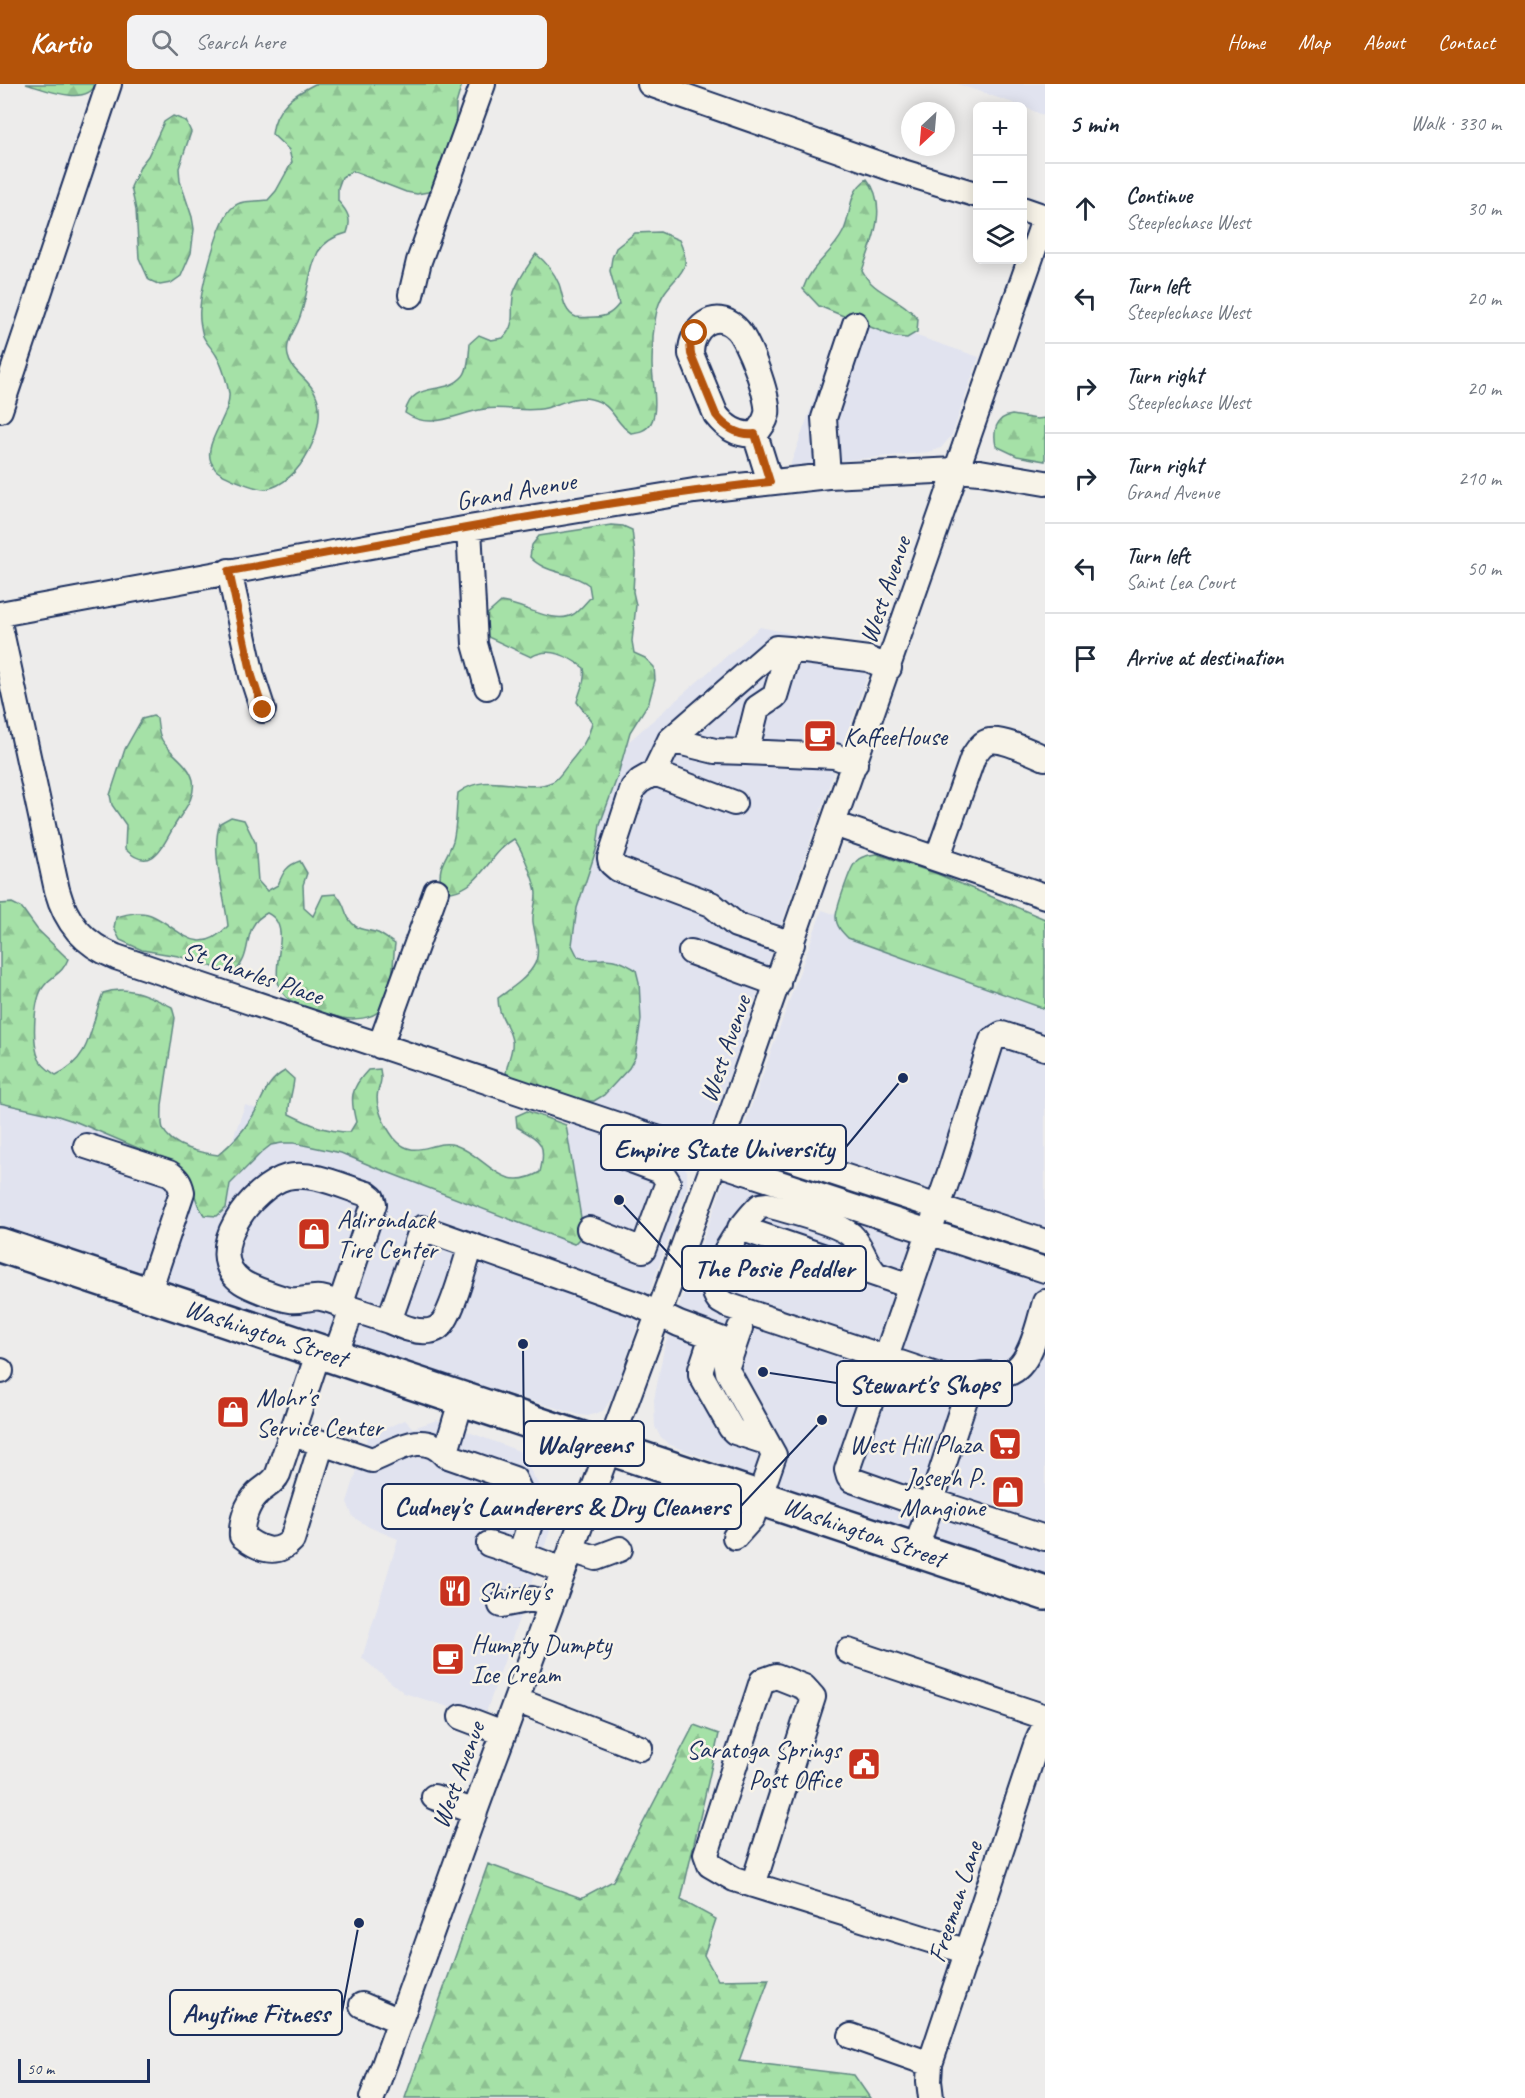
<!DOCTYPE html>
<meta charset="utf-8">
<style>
body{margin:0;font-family:Caveat,sans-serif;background:#f2f2f3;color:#1f2937}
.controls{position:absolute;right:18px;top:18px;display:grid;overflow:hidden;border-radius:9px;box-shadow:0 3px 15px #0003}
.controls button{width:54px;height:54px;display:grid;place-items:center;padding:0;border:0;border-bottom:2px solid #e0e1e3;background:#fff;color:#1f2937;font:30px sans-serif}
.compass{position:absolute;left:901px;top:18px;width:54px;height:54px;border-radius:50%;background:#fff;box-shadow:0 3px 15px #0003;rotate:206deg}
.scale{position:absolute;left:18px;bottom:15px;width:132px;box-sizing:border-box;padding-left:6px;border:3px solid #1b2f5e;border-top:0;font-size:16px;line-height:21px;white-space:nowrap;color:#1b2f5e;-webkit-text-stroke:4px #f7f3e8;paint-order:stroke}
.stop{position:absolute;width:18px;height:18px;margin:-14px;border:4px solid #b45309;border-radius:50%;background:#fff}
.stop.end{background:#b45309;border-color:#fff;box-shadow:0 2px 6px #0008}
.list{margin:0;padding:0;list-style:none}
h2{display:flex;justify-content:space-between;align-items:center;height:78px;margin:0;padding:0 24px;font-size:26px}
h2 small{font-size:20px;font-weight:400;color:#747a83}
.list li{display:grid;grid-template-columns:39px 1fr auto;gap:18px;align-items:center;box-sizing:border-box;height:90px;padding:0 24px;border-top:2px solid #e0e1e3}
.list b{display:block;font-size:22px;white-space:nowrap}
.list p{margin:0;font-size:20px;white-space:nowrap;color:#747a83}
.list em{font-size:20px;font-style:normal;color:#747a83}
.icon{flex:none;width:33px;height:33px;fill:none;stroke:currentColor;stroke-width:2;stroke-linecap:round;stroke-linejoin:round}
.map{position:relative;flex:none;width:1045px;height:2014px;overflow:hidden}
header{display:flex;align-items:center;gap:36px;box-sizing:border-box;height:84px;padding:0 30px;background:#b45309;color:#fff}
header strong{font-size:28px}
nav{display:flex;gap:33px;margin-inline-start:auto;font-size:21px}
.search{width:420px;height:54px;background:#f2f2f3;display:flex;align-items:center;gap:15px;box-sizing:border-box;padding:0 21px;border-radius:9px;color:#747a83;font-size:22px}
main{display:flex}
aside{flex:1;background:#fff}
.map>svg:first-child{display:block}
</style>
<header>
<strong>Kartio</strong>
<div class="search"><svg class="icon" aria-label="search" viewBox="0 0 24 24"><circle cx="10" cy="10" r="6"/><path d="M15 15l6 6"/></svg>Search here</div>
<nav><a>Home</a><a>Map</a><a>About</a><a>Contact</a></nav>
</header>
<main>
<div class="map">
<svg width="1045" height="2014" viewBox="0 0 1045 2014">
<defs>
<pattern id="forest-firs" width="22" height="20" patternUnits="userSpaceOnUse" patternTransform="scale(1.5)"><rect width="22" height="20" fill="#a5e1a7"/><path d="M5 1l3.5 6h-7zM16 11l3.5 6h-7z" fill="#8dc192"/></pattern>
</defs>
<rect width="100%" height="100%" fill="#edeceb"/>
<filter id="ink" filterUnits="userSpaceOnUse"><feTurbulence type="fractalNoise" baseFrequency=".0167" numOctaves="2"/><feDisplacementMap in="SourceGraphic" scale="12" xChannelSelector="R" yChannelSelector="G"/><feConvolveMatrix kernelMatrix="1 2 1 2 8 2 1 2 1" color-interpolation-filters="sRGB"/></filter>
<g filter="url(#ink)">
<path fill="#e1e3ef" d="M 957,0 L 1045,0 L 1045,32 L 1022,22 Z
M 846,228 L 979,273 L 952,351 L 941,364 L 929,368 L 790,382 Z
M 760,543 L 876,567 L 714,1036 L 704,1049 L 689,1054 L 593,1023 L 618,947 L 533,919 L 627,659 Z
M 822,826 L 1045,901 L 1045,1494 L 785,1405 L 668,1360 L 660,1352 L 655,1343 L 654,1316 L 664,1264 Z
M 0,993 L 222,1085 L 245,1021 L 542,1121 L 572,1036 L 678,1074 L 687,1087 L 687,1103 L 612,1314 L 603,1327 L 588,1332 L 580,1331 L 360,1266 L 0,1147 Z
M 405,1336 L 413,1344 L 437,1336 L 519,1367 L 537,1398 L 547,1420 L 551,1444 L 484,1634 L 404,1609 L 362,1574 L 398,1455 L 369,1443 L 353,1433 L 347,1418 L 368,1352 Z"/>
<path fill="url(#forest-firs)" stroke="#608882" stroke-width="1.5" d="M 26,0 L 96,0 C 86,23 44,5 26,0 Z
M 315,0 L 462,0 L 456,20 L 455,56 L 437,101 L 428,108 L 417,110 L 406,108 L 352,87 L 342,93 L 338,104 L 338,117 C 348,128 352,135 347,149 C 335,152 325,157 318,168 C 307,190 308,216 298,238 C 293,249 285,259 288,272 C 291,288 310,295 316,311 C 329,341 300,400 266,405 C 257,406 222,392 216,386 C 214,384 213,381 211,378 C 203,358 231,332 229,309 C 227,298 222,280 216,271 C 212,264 206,259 203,252 C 201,244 199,233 200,225 C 201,205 218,134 233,123 C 242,115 256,118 268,116 L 276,107 L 292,78 L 289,66 L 272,50 C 275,23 293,11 315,0 Z
M 173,32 L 186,37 L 191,48 L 179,84 L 180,97 L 192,133 L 194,145 L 191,169 L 181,192 L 171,199 L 160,201 L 149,196 L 139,174 L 136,126 L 131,103 L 141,81 L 148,72 L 164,38 Z
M 867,95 C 889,122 872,158 862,187 C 874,210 901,213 918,235 L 917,248 L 907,254 L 895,253 L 819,222 L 803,205 C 810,182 832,170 843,148 C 853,128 846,110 867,95 Z
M 660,148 L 679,156 C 693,186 681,186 665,208 C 656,221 655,237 653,252 C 653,261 652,270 652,280 C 652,295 659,326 651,339 C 646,347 639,348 631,349 C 614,339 614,320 591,315 C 575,311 560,320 546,324 C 527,329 505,322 485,325 C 458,328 432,348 405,329 C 412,295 445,313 463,292 C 469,285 469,269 470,259 L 479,251 L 491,256 L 503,254 C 518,239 509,226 514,208 C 519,194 528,182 536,170 C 546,178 554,188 559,200 C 563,211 563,228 576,233 C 581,234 590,233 595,233 C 607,233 613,228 619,220 L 610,187 L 612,174 L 616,164 L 635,149 Z
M 1012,331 L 1037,335 L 1045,334 L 1045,377 L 1017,372 L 996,362 C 993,348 995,333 1012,331 Z
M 611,441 L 623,442 L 632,446 L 635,471 L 633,508 L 636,521 L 632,557 L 634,569 L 645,574 L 654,583 L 655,596 L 649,618 L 630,648 L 617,694 L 600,740 L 597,763 L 577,824 L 572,861 L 578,873 C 588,877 592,875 602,875 C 615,874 625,879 636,886 L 639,898 L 641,936 L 635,973 L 629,984 L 604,1011 L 594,1017 L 582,1017 L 549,1004 L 515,996 L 506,991 C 506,979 514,967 512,957 C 509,940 498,933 498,914 C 510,905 525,896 533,883 C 542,870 535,853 533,838 C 532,829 536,820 536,810 C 536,800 521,763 514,755 C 489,769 482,803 451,808 L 441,802 C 437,780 447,775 453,757 C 457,742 456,724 458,709 C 488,685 525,711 552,698 C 559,695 565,684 570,678 C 581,665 589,654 592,638 L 577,618 C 580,605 586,597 584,584 C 568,572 549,562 531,573 L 488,553 L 483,546 L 483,534 L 501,518 C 523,520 555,542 574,530 C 580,526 586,518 591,513 L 589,501 C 571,487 545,490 530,473 L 532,461 L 539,452 Z
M 153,632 L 157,634 C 158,641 158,649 162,656 C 170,670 189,679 193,696 C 196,713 184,726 176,739 C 163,760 153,792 125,765 L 126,741 L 112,721 L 110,711 L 125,665 L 142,635 Z
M 231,733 L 244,736 L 255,758 L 258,797 L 267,807 L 278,801 C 283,788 287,781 300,777 L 307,789 L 303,801 L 304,824 L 313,832 L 323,811 L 336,810 C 347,822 343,829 352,839 C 360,848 369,845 378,849 C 384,852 389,856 395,860 C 392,880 395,910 380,926 C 372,935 354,936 342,934 C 328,931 296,922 286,913 C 266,892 288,858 277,838 C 275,834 271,831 267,829 C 239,843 256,870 233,889 L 178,872 L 142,866 L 120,856 L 114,844 L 116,833 C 127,830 142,826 153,832 C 181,845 197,875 228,842 C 225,811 210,768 220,739 Z
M 877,770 L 935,789 L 1045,835 L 1045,925 L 848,854 C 842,848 836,842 836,833 C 836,826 850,784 855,779 C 860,772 869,771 877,770 Z
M 12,819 L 22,824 L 37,845 L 68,875 C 62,891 53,890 44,902 C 33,915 32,960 39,975 C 43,983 49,986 56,991 C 94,973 89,942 103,909 C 128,900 149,912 172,923 L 175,934 L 162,1021 C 162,1028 161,1038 163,1045 C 172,1063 201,1069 218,1071 C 230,1061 242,1049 250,1036 C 263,1018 264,998 285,987 L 294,995 C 293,1008 288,1017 289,1030 C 309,1040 327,1048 350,1048 L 356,1038 C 350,1014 350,1005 368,986 L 380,985 C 382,997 381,997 378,1007 C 374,1022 385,1042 394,1054 C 415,1079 433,1054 455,1061 C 487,1072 501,1111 540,1088 C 547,1059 541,1057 517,1043 L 516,1032 L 527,1027 L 566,1041 L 582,1140 L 582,1152 L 574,1160 L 374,1083 L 341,1069 L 294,1059 L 282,1059 L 271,1061 L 262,1068 L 230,1100 L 226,1124 L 217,1132 L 204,1131 L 198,1121 L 191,1100 L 166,1076 L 79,1039 L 58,1032 L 0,1019 L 0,820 Z
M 694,1641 L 719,1650 L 681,1816 L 716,1835 L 704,1871 L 718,1896 L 769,1895 L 739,1977 L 854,1991 L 870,2014 L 405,2014 L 488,1780 L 581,1814 L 613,1797 Z"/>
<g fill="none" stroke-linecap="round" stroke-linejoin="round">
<g stroke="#1b2f5e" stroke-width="28">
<path id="minor" d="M 650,0 L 896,86 L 978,111
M 1022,125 L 1045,133
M 411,211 L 419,177 L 483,0
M 0,326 L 109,0
M 755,350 C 739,352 726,344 716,331 L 691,270 C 690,245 715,223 736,244 C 748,255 770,315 767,330 C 765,338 761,344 755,350 L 770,398
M 828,392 L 824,334 L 855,240
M 469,444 L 475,560 L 487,603
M 229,487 L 252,592 L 263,626
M 0,530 L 469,444 L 694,407 L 828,392 L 957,386 L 980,388 L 1045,399
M 0,543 L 57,806 C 66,839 84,860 116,873 L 716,1074
M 789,565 L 776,564 L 670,656 L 654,689 L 640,697 L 633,704 L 610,774 L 611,779 L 618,785 L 711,820 L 736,841 L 792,860
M 670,656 L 715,667 L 746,668
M 855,680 L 835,672 L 746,668 L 757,624 L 775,612 L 789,565 L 868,575 L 889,584
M 654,689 L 734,719
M 834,740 L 1045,812
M 937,775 L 973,673 C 977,667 982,658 990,657 C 1002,654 1033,669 1045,674
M 691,868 L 778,900
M 380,962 L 436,807
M 1045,964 L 1002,950 L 992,956 L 950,1088 L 847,1386 L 849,1393 L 852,1396 L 920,1420 L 944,1421 L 1045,1454
M 724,1053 L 1045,1158
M 86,1062 L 169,1089 C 177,1094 180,1099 182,1108 L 148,1210
M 715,1078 L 1045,1186
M 740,1144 L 910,1202
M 589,1145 L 643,1166 L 668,1098 L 661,1087 L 623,1073 L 632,1046
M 876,1190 C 864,1179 862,1161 851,1151 C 837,1138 787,1127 768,1121 L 760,1122 C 744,1137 700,1194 719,1216 C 721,1218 724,1219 727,1221 L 886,1274
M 340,1221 L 374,1120 L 372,1114 L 367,1110 C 344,1103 312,1087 287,1093 C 253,1102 200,1169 242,1198 C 251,1204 279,1214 290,1216 C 300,1218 311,1212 321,1214 C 332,1216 342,1221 352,1225
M 389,1237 C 401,1242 415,1249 429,1247 C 436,1246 441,1242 444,1237 C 455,1220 464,1182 471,1162
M 712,1252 L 701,1285 L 701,1291 L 731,1344 L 735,1348 L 766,1358
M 335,1272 L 352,1225 L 389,1237 L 422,1144 L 639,1221 L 679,1240 L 734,1260
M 900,1279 L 969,1302
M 0,1287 L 1,1287
M 462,1314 L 445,1371 L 514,1395 L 532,1434 L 520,1470 L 563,1486
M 291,1350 L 322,1359 L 292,1456 C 276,1473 258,1465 242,1452 C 241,1438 247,1420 257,1410 C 264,1403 274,1399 278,1390 L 319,1267
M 322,1359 L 372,1376 C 397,1366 423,1346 445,1371
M 735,1453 L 752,1434 L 774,1371 L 728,1288 L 727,1282 L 740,1244
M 489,1460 L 520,1470
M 916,1465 L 972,1294 C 984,1286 996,1293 1009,1289 C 1031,1282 1039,1238 1045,1218
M 571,1466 L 596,1474 L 620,1465
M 501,1521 L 532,1515 L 551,1521
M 848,1567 L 1045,1633
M 516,1616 L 640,1664
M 461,1633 L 503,1649
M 434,1713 L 475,1728
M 753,1801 L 813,1613 L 804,1603 L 776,1592 L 762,1597 L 706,1770 L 710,1781 L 734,1795 L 968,1868
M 362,1921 L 400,1937
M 851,1952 L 930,1980
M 372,2014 C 417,1891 459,1768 505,1646 C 575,1454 648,1263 717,1071 C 829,759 935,445 1045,133
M 931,2014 L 929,1997 L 930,1980 L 1036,1661 L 1045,1641"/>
</g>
<g stroke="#1b2f5e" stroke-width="38">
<path id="highway" d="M 0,1161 L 1045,1509"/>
</g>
<use href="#minor" stroke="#f7f3e8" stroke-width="24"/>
<use href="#highway" stroke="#f7f3e8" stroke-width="33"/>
</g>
</g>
<g fill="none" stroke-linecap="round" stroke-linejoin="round" filter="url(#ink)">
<path stroke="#b45309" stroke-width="8" d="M 263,626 L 252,592 L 229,487 C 409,455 589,418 770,398 L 755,350 C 739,352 726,344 716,331 L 691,270 L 690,259 L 695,249"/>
</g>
<defs>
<g id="cafe-square" transform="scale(1.725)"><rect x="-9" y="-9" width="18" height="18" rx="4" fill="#c8321e" stroke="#f7f3e8"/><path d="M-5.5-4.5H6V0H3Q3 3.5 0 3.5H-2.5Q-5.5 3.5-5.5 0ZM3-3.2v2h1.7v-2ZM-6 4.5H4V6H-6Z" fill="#fff"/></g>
<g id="shop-square" transform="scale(1.725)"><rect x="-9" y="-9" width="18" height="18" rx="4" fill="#c8321e" stroke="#f7f3e8"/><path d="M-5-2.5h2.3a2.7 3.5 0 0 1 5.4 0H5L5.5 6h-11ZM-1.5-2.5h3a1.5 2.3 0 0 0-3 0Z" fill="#fff"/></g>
<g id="supermarket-square" transform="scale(1.725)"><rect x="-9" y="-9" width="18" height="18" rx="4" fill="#c8321e" stroke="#f7f3e8"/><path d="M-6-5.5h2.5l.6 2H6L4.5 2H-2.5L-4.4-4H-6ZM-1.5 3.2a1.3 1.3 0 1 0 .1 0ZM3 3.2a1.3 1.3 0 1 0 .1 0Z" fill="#fff"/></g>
<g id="restaurant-square" transform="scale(1.725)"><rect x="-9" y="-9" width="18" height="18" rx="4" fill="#c8321e" stroke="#f7f3e8"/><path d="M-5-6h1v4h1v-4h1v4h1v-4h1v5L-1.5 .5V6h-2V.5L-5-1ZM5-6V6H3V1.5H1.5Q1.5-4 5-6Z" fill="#fff"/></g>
<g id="civic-square" transform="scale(1.725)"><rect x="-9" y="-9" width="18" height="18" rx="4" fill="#c8321e" stroke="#f7f3e8"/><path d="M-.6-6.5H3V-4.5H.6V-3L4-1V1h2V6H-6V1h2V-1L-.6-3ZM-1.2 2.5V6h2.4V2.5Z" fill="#fff"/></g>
</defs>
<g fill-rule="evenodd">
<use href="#cafe-square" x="820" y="652"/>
<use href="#shop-square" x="314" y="1150"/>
<use href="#shop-square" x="233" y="1328"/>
<use href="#supermarket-square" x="1005" y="1360"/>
<use href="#shop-square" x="1008" y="1408"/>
<use href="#restaurant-square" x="455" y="1507"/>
<use href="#cafe-square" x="448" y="1575"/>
<use href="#civic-square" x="864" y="1680"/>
</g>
<g text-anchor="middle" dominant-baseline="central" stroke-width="5" stroke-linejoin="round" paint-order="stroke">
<g font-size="26" fill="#1b2f5e" stroke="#f7f3e8">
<text transform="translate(516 407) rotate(-10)">Grand Avenue</text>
<text transform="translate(885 506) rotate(-71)">West Avenue</text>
<text transform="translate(253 889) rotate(19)">St Charles Place</text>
<text transform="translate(725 965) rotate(-71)">West Avenue</text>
<text transform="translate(266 1249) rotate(18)">Washington Street</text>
<text transform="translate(864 1448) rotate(19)">Washington Street</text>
<text transform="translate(458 1691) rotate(-70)">West Avenue</text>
<text transform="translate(955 1818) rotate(-72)">Freeman Lane</text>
</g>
<g font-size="26" fill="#1b2f5e" stroke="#f7f3e8" text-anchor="start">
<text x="843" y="652">KaffeeHouse</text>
<text x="337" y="1135">Adirondack<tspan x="337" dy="30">Tire Center</tspan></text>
<text x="256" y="1313">Mohr's<tspan x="256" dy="30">Service Center</tspan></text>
<text x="982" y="1360" text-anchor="end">West Hill Plaza</text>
<text x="985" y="1393" text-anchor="end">Joseph P.<tspan x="985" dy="30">Mangione</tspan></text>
<text x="478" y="1507">Shirley's</text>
<text x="471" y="1560">Humpty Dumpty<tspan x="471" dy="30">Ice Cream</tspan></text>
<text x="841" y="1665" text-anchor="end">Saratoga Springs<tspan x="841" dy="30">Post Office</tspan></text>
</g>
</g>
<path fill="none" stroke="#1b2f5e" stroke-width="2" d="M903 994L846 1063M619 1116L682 1184M763 1288L837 1299M523 1260L524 1360M822 1336L741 1422M359 1839L342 1928"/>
<g fill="#1b2f5e" stroke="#f7f3e8" stroke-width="2">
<circle cx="903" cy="994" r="6"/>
<circle cx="619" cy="1116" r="6"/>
<circle cx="763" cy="1288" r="6"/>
<circle cx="523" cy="1260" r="6"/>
<circle cx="822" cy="1336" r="6"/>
<circle cx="359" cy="1839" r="6"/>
</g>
<g fill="#f7f3e8" stroke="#1b2f5e" stroke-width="2">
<rect x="601" y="1041" width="245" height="45" rx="6"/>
<rect x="682" y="1162" width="184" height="45" rx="6"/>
<rect x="837" y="1277" width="175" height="45" rx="6"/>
<rect x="524" y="1337" width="120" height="45" rx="6"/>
<rect x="382" y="1400" width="359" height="45" rx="6"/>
<rect x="170" y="1906" width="172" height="45" rx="6"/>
</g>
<g font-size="27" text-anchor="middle" font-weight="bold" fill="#1b2f5e">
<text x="724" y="1073">Empire State University</text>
<text x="774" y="1193">The Posie Peddler</text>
<text x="924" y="1309">Stewart's Shops</text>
<text x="584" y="1369">Walgreens</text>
<text x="562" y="1431">Cudney's Launderers &amp; Dry Cleaners</text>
<text x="256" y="1938">Anytime Fitness</text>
</g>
</svg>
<div class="controls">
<button>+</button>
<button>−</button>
<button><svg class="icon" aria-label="layers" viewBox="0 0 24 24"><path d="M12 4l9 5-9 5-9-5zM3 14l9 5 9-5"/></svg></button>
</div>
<svg class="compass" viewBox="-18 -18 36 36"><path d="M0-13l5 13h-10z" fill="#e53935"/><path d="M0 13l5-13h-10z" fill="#747a83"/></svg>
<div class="scale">50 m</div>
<div class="stop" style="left:695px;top:249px"></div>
<div class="stop end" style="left:263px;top:626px"></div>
</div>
<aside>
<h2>5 min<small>Walk · 330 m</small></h2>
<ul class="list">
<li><svg class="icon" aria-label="ahead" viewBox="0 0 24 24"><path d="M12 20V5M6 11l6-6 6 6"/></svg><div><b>Continue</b><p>Steeplechase West</p></div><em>30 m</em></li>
<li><svg class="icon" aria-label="left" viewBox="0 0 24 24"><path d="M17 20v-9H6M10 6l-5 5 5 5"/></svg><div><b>Turn left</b><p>Steeplechase West</p></div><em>20 m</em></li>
<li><svg class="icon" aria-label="right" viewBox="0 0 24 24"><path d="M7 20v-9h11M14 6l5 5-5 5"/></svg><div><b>Turn right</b><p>Steeplechase West</p></div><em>20 m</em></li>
<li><svg class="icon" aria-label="right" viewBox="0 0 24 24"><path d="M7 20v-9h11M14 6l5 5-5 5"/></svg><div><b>Turn right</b><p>Grand Avenue</p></div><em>210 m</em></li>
<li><svg class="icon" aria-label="left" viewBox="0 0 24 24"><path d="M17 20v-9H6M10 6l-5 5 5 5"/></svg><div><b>Turn left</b><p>Saint Lea Court</p></div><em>50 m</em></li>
<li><svg class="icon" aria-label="arrive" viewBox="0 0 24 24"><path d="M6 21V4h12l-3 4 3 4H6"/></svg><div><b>Arrive at destination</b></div></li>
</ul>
</aside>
</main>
